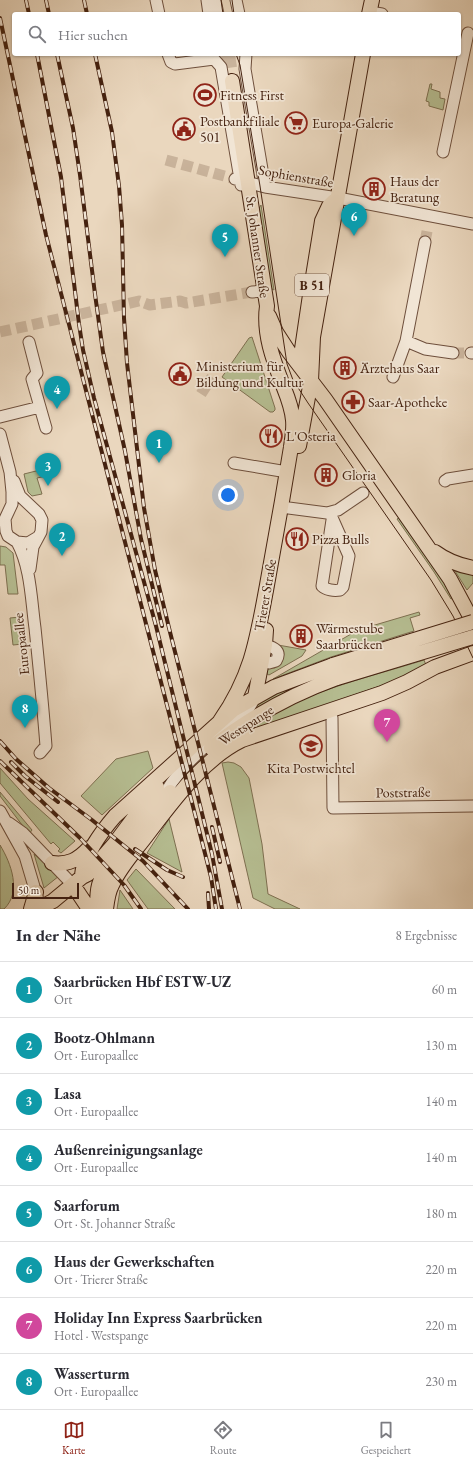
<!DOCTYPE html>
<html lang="de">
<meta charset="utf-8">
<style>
body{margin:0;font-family:"EB Garamond",serif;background:#f7f7f7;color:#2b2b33}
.scale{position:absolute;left:12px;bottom:10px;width:67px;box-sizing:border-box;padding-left:4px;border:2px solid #452210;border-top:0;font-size:11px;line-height:14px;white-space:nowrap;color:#452210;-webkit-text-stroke:3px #f1e5d5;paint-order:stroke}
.you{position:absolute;left:228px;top:495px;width:14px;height:14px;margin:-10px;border:3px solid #fff;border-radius:50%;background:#1a73e8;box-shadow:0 0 0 6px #1a73e833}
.badge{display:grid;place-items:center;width:26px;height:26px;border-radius:50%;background:#8f2418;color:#fff;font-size:13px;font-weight:700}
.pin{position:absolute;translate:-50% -33px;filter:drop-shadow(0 1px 2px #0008)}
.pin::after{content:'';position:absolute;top:21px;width:14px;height:12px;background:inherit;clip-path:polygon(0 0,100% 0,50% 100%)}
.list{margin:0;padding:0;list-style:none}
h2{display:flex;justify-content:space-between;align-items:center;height:52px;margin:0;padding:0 16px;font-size:17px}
h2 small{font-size:13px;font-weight:400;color:#7c7c81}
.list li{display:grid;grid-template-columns:26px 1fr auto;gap:12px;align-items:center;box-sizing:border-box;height:56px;padding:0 16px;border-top:1px solid #e1e1e2}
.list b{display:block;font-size:15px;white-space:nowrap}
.list p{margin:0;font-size:13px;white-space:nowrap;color:#7c7c81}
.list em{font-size:13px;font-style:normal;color:#7c7c81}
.icon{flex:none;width:22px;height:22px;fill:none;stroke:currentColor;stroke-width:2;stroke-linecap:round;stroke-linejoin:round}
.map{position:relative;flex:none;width:473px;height:909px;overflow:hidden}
.search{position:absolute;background:#fff;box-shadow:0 1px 3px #0004;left:12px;right:12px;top:12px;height:44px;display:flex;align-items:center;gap:10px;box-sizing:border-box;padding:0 14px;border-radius:4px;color:#7c7c81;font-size:15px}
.sheet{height:500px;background:#fff}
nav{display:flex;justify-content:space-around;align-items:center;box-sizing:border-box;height:56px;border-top:1px solid #e1e1e2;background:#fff;font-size:11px;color:#7c7c81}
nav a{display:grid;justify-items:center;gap:2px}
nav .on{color:#8f2418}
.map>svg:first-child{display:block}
</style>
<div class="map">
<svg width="473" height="909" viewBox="0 0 473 909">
<rect width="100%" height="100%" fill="#ead7be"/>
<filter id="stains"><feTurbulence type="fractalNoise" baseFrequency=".005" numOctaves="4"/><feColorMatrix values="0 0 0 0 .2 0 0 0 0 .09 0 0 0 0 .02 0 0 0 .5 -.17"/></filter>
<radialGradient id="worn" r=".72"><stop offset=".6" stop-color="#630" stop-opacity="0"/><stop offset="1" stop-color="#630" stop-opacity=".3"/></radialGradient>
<path fill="#b6be92" stroke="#7e7051" d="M 430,84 L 432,84 L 431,89 L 440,92 L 440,98 L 445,99 L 443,110 L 429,106 L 429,102 L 426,101 Z
M 261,205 L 274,290 L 270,288 L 258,210 Z
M 252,337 L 275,408 L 275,410 L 273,412 L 270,412 L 222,377 L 249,338 Z
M 44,469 L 46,476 L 37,478 L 42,494 L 32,496 L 28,492 L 24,474 Z
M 400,517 L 455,597 L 451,599 L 434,572 L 397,519 Z
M 0,546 L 6,547 L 13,553 L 18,594 L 8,594 L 5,565 L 0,565 Z
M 455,569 L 473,572 L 473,583 L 467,590 L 455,571 Z
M 419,612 L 420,615 L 410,618 L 414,631 L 331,657 L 273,679 L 358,630 Z
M 20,617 L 23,644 L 13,645 L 10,618 Z
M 278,645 L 306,650 L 302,656 L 269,675 L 267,674 L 268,668 L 275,668 L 282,662 L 282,651 Z
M 424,660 L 426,665 L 397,680 L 320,707 L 259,727 L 245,730 C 298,693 363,679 424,660 Z
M 334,670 L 253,712 L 256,703 L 276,692 Z
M 148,751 L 153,768 L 102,815 L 81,796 L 116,759 Z
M 228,762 L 234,763 L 241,767 L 249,778 L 262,844 L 268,894 L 300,909 L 275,909 L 253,898 L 222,763 Z
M 0,768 L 28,799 L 75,841 L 61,853 L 58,851 L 60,849 L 53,842 L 51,844 L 0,783 Z
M 0,792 L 32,830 L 29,834 L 0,796 Z
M 169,819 L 182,872 L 147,853 Z
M 0,845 C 11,863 22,892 4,909 L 0,909 Z
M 34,854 L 59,876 L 44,888 Z
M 136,869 L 175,909 L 148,909 L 127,880 Z
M 120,890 L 133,909 L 117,909 Z"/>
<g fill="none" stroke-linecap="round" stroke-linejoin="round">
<path stroke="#c9b39b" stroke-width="11" stroke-dasharray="11 5.5" stroke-linecap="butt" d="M 166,160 L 235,179
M 425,242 L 428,226
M 0,332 L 139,301 L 150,305 L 180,301 L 186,303 L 252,292
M 453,353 L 471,353
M 201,394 L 212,377"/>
<path stroke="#c9b39b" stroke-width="14" stroke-dasharray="14 7" stroke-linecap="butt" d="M 228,54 L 232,81"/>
<g stroke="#6e4f3c" stroke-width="13">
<path id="minor" d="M 156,0 L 159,14
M 207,0 L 209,14
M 215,0 L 218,14
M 236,0 L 239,14
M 370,12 L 382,14
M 168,54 L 171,62 L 175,64 L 214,59 L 221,67 L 241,185
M 246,54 L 245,69 L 265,187
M 443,152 L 468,33
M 235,179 L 265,187 L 338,198 L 473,224
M 252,292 L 264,291
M 406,341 L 425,349 L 453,353
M 29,342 L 37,373 L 32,379 L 46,428
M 471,353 L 473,353
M 393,377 L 406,341 L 425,242
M 0,417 L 40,407
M 0,434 L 10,472 L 12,492 L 12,504 L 5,519 L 6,531 L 8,536 L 17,542 L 28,543 L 38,537
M 234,463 L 287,472
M 14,481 L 20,496 L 39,514 L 42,520 L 41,532 L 33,547 L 30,569
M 445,481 L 448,479 L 473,475
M 281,507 L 327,513 L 338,510 L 363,493
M 330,513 L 349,556 L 343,587 L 340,590 C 334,591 326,590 322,586 L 332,520
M 17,542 C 31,568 31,599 35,628 C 39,667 43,707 46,746 L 40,753
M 258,653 L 269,663 L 276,661 C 282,651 274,647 265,645
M 329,710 L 332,718 L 333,808 L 473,806
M 163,798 C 172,776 202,748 222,732 C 237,719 246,717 255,697
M 0,811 L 25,856 L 38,900
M 9,823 L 23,833 L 73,885"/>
</g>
<g stroke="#452210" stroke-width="16">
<path id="major" d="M 369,14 L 372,0
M 269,316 L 276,332 L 289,352 L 325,399 L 450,579 L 473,622
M 306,372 L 303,362 L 302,349 L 310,295 L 322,221 L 329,206 L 334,201
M 299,446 L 311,381 L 313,337 L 363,54
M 435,552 C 447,561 458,565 473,568
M 255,697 L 265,645 L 266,630
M 220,721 C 252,675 257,639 267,585 C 272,557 277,529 282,501 C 285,483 288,465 291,447 C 292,439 294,429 293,420 C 292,409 288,398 284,388 C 274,362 263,335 267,306 L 232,81
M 211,748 C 250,717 290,695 337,678
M 52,863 C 68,865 78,860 89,848
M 82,877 C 82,858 102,831 115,816 L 233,710 L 274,687 L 333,665
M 73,885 L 89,909
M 31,909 L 36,892
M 38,909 L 53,901 L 82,877 L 88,874 L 115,843 L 157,787
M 97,909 C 97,901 97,892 99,885 C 109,851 146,817 170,792
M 106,909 C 107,901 108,892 112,885 C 120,867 135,851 147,835 C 173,801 203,759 242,740 L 382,693 L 407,682 L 435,667 L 473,653"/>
</g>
<use href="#minor" stroke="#f1e5d5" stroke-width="11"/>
<use href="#major" stroke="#ead7be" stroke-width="14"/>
<path stroke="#452210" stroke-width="1" d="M 221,0 L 223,14
M 232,0 L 234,14
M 236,54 L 240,65 L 260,186 L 287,364 L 293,380 L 308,403 L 431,580 L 453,616 L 473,658"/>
<g stroke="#452210" stroke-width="4">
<path id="rail" d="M 26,0 L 29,14
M 46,0 L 49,14
M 84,0 L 87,14
M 0,18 L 46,235 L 197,822 L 211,877 L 216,909
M 37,54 L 61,177 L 79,324 L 83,350 L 94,398 L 156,626 L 212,854 L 222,909
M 57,54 L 73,128 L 80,175 L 95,294 L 103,352 L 125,451 L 141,539 L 162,626
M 95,54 L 112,132 L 119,186 L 122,225 L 124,318 L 127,363 L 144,508 L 155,570 L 170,632 L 240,909
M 0,741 L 16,759 L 49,788 L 92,820 L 143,861 L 188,909
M 0,761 L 80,838 L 124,885 L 141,909
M 11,762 L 25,776 L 58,802
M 212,827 L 220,862
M 135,849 L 167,870 L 183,877
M 208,893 L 209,909"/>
</g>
<use href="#rail" stroke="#f1e5d5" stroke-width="2.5" stroke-dasharray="8" stroke-linecap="butt"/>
<g stroke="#452210" stroke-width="16" stroke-linecap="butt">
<path id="major-bridge" d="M 333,665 L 473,622
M 337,678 L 473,637"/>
</g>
<use href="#major-bridge" stroke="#ead7be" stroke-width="14"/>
</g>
<defs>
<g id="stadium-ring" transform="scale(1.15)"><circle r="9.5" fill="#f1e5d5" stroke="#8f2418" stroke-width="1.5"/><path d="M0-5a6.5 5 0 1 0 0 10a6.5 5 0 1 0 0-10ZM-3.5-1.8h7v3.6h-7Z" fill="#8f2418"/></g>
<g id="supermarket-ring" transform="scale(1.15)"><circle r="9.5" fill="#f1e5d5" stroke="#8f2418" stroke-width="1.5"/><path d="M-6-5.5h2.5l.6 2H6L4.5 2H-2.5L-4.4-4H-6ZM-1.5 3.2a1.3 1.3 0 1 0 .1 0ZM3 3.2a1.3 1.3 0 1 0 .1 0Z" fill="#8f2418"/></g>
<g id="civic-ring" transform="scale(1.15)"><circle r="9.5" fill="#f1e5d5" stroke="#8f2418" stroke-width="1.5"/><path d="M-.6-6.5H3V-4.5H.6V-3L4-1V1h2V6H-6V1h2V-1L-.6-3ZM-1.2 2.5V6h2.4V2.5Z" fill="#8f2418"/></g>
<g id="building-ring" transform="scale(1.15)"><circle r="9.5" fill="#f1e5d5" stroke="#8f2418" stroke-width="1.5"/><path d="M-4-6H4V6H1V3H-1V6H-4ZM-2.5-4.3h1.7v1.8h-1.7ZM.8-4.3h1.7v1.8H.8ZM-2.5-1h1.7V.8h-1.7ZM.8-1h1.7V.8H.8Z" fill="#8f2418"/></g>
<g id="pharmacy-ring" transform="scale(1.15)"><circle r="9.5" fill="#f1e5d5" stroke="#8f2418" stroke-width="1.5"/><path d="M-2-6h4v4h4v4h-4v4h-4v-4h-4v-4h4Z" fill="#8f2418"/></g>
<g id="restaurant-ring" transform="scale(1.15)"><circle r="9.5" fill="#f1e5d5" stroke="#8f2418" stroke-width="1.5"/><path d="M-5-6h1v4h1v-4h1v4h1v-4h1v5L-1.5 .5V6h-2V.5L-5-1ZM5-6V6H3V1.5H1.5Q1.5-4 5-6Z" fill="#8f2418"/></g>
<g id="school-ring" transform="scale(1.15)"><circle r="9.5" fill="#f1e5d5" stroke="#8f2418" stroke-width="1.5"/><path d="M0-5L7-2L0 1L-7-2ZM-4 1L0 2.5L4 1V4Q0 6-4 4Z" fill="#8f2418"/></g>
</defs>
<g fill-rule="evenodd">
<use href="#stadium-ring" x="205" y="95"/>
<use href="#supermarket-ring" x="296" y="123"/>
<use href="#civic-ring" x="184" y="129"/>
<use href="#building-ring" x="374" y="189"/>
<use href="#building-ring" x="345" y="368"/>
<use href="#civic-ring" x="180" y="374"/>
<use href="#pharmacy-ring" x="353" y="402"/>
<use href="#restaurant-ring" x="271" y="436"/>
<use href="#building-ring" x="326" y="475"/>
<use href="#restaurant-ring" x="297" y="539"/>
<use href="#building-ring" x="301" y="636"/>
<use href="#school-ring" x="311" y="746"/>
</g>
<g text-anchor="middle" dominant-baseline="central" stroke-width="3.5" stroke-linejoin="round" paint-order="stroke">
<rect fill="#f1e5d5" stroke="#795c4b" stroke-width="1" x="295" y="274" width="34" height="22" rx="3"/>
<g font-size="13" font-weight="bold" fill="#452210">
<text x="312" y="285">B 51</text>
</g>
<g font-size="14" fill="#452210" stroke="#f1e5d5" text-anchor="start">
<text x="220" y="95">Fitness First</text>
<text x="200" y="121">Postbankfiliale<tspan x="200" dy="16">501</tspan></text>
<text x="312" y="123">Europa-Galerie</text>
<text x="390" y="181">Haus der<tspan x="390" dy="16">Beratung</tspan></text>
<text x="196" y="366">Ministerium für<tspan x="196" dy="16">Bildung und Kultur</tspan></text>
<text x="360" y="368">Ärztehaus Saar</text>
<text x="368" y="402">Saar-Apotheke</text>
<text x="286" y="436">L'Osteria</text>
<text x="342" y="475">Gloria</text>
<text x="312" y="539">Pizza Bulls</text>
<text x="316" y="628">Wärmestube<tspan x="316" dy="16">Saarbrücken</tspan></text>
<text x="311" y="768" text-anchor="middle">Kita Postwichtel</text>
</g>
<g font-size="14" fill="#452210" stroke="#f1e5d5">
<text transform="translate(296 176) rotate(10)">Sophienstraße</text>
<text transform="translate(258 247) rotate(82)">St. Johanner Straße</text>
<text transform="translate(265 595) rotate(-80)">Trierer Straße</text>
<text transform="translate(21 644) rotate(-96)">Europaallee</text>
<text transform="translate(246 725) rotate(-33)">Westspange</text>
<text transform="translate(403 792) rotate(-1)">Poststraße</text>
</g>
</g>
<rect width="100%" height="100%" filter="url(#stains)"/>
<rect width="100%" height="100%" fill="url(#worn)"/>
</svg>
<div class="scale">50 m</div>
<div class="you"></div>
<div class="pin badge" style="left:159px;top:463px;background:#0f9aa8">1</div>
<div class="pin badge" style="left:62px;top:556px;background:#0f9aa8">2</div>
<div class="pin badge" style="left:48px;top:486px;background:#0f9aa8">3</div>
<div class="pin badge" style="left:57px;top:409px;background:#0f9aa8">4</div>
<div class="pin badge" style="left:225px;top:257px;background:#0f9aa8">5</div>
<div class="pin badge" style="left:354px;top:236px;background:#0f9aa8">6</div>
<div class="pin badge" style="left:387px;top:742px;background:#d1479c">7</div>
<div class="pin badge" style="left:25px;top:728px;background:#0f9aa8">8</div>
<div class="search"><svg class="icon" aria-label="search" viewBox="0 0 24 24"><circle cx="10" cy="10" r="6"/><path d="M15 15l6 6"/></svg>Hier suchen</div>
</div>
<section class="sheet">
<h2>In der Nähe<small>8 Ergebnisse</small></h2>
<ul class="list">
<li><span class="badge" style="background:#0f9aa8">1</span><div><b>Saarbrücken Hbf ESTW-UZ</b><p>Ort</p></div><em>60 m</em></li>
<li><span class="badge" style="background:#0f9aa8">2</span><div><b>Bootz-Ohlmann</b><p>Ort · Europaallee</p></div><em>130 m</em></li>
<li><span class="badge" style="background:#0f9aa8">3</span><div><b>Lasa</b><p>Ort · Europaallee</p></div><em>140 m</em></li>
<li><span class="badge" style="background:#0f9aa8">4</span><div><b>Außenreinigungsanlage</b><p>Ort · Europaallee</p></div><em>140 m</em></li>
<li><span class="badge" style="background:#0f9aa8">5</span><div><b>Saarforum</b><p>Ort · St. Johanner Straße</p></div><em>180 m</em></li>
<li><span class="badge" style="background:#0f9aa8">6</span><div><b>Haus der Gewerkschaften</b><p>Ort · Trierer Straße</p></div><em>220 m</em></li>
<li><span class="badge" style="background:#d1479c">7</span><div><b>Holiday Inn Express Saarbrücken</b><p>Hotel · Westspange</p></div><em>220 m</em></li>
<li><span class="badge" style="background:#0f9aa8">8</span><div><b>Wasserturm</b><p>Ort · Europaallee</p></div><em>230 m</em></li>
</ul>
</section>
<nav>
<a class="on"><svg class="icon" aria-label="map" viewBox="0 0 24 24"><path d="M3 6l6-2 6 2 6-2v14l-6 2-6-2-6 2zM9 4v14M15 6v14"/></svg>Karte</a>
<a><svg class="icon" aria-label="directions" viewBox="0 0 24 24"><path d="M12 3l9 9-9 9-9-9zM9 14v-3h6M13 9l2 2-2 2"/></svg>Route</a>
<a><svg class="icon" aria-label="saved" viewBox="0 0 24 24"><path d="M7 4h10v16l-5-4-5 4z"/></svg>Gespeichert</a>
</nav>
